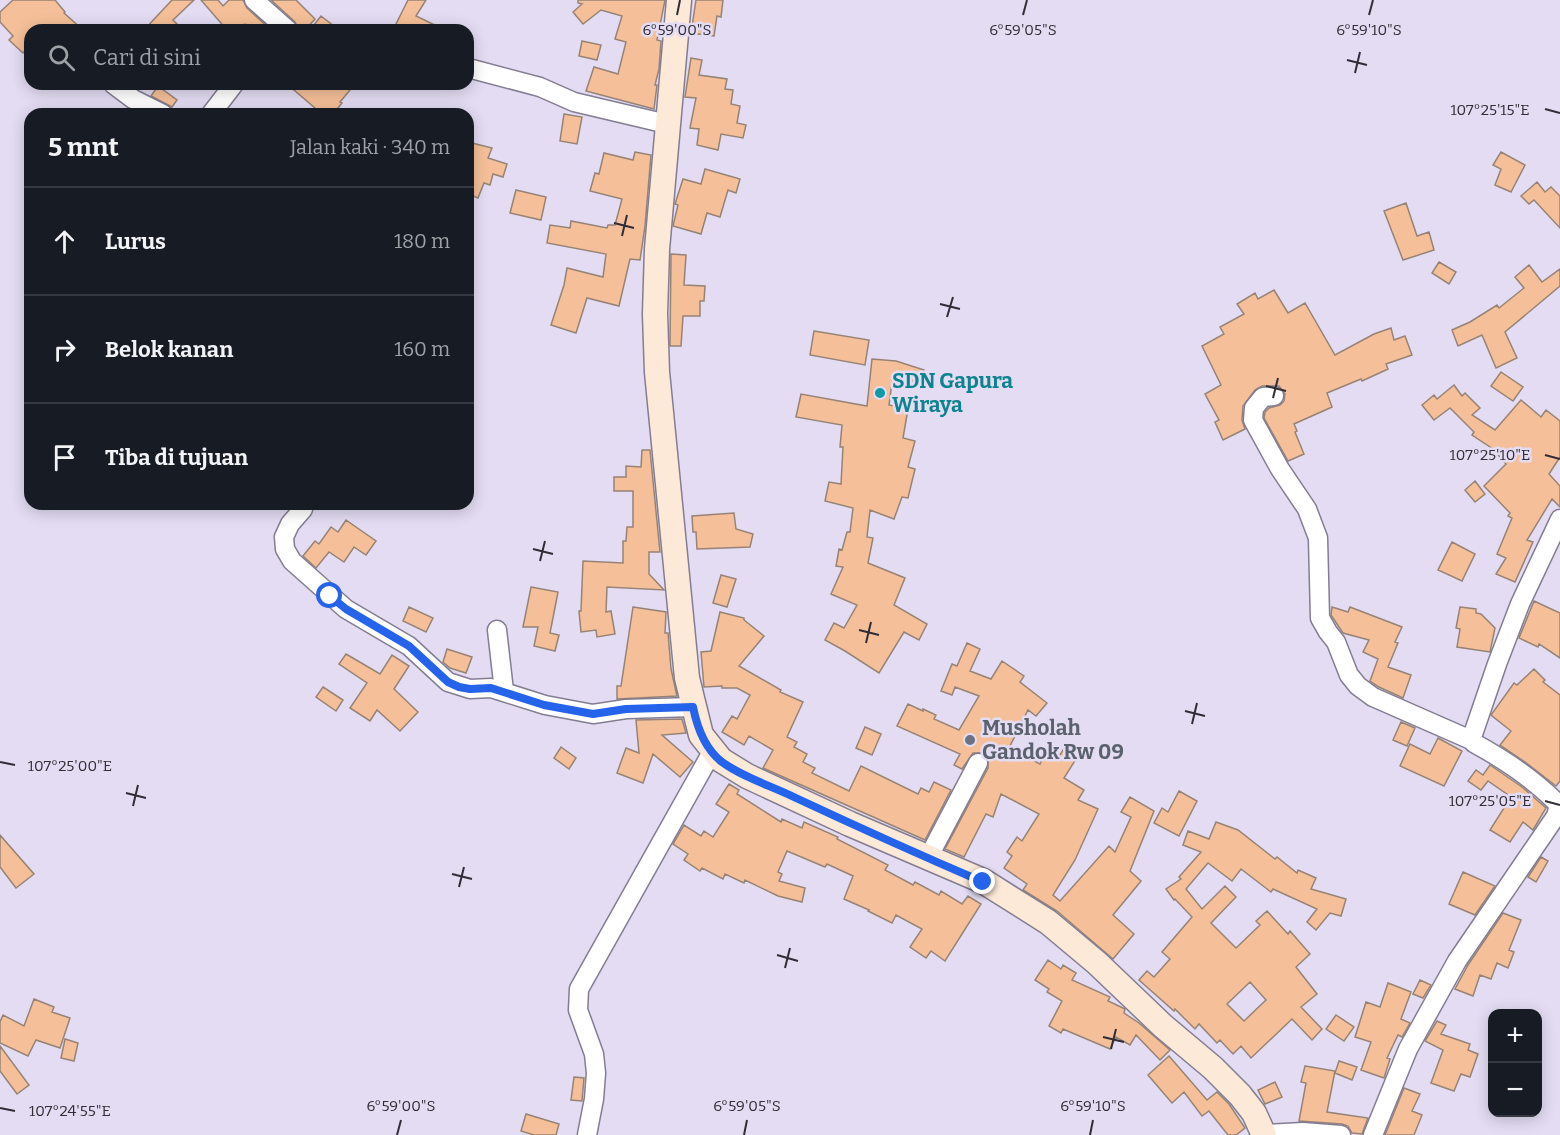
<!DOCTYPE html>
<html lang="id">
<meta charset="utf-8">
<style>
body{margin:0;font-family:Bitter,serif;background:#242831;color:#f1f3f6}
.controls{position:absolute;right:18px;bottom:18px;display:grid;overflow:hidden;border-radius:12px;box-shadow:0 3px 15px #0003}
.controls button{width:54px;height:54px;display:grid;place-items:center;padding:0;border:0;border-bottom:2px solid #363941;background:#171b24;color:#f1f3f6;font:30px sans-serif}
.stop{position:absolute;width:18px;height:18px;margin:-14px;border:4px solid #2563eb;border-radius:50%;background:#fff}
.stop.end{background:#2563eb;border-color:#fff;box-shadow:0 2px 6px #0008}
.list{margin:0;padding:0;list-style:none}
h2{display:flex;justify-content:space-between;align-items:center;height:78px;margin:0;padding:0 24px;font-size:26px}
h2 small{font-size:20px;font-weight:400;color:#9ea1a6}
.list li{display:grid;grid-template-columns:39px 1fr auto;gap:18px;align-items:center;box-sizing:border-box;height:108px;padding:0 24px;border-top:2px solid #363941}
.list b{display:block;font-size:22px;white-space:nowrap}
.list em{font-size:20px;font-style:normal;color:#9ea1a6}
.icon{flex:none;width:33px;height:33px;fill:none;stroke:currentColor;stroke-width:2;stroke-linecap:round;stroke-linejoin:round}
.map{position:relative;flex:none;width:1560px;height:1135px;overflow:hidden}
.search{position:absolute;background:#171b24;box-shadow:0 3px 15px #0003;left:24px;top:24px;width:450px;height:66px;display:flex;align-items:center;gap:15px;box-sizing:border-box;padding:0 21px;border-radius:18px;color:#9ea1a6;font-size:22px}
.panel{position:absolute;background:#171b24;box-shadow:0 3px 15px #0003;left:24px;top:108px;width:450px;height:402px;border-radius:18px}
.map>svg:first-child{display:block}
</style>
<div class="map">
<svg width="1560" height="1135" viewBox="0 0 1560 1135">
<rect width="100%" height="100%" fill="#e3dcf3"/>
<path fill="#f5c099" stroke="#978375" stroke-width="1.5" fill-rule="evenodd" d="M 13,0 L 55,0 L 65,12 L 64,13 L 83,30 L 30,30 L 30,45 L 23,53 L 9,40 L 13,36 L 0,22 L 0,12 Z
M 172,0 L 194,0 L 173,20 L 183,30 L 144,30 Z
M 201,0 L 218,0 L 223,6 L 229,0 L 243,0 L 247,8 L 271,30 L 251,30 L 245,24 L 239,30 L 227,30 Z
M 271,0 L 296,0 L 315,19 L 305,30 L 299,30 L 295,22 Z
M 408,0 L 426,0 L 416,16 L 445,30 L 393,30 Z
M 578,0 L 665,0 L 657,40 L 661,41 L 659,69 L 655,85 L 657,85 L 654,109 L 586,91 L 594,67 L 618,74 L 626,42 L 615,39 L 622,16 L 601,10 L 583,24 L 573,12 L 582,4 L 578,3 Z
M 696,0 L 723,0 L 721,17 L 717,16 L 714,36 L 691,33 Z
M 321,16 L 339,30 L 310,30 Z
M 582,41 L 601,45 L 597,60 L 579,56 Z
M 691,58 L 702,60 L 699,75 L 727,79 L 725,89 L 733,90 L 731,104 L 740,106 L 737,123 L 746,125 L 743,138 L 721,134 L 718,150 L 697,145 L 699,129 L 690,128 L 696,98 L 685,97 Z
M 287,84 L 355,84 L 340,102 L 342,103 L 333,114 L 322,114 Z
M 158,86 L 177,100 L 172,107 L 151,96 Z
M 564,114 L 582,117 L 577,144 L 560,141 Z
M 468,142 L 492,148 L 488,158 L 507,164 L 503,177 L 493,174 L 490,185 L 484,183 L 478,198 L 468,194 Z
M 635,152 L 651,155 L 645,226 L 640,260 L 630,259 L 619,306 L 587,298 L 576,333 L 551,325 L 564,285 L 567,268 L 603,277 L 606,254 L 547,243 L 550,225 L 570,228 L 571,221 L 607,228 L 608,225 L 615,225 L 622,199 L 590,191 L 595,173 L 599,174 L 604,153 L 633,160 Z
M 1501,152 L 1525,165 L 1511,192 L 1495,185 L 1501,169 L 1493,165 Z
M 705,169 L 740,179 L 736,193 L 728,190 L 720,217 L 707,213 L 701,234 L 673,226 L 678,205 L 675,204 L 683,179 L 701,184 Z
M 1537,182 L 1545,192 L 1551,187 L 1560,196 L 1560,228 L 1534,200 L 1529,204 L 1521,196 Z
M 516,190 L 546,197 L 541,220 L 510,213 Z
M 1406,203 L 1417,236 L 1429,232 L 1434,250 L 1403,260 L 1384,211 Z
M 671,254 L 686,255 L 684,285 L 705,286 L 704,301 L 700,301 L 700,316 L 683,316 L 681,346 L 670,346 Z
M 1439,262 L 1456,272 L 1449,284 L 1432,273 Z
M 1529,265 L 1542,282 L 1560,269 L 1560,286 L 1505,332 L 1517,358 L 1496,368 L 1482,335 L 1458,346 L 1452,330 L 1470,322 L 1497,305 L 1499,308 L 1524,288 L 1515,277 Z
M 1274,290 L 1288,313 L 1305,303 L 1335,355 L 1374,334 L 1391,328 L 1394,340 L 1405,336 L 1412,355 L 1386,364 L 1388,369 L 1362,381 L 1361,379 L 1327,393 L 1332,407 L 1294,424 L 1297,431 L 1295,432 L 1304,454 L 1288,461 L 1264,418 L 1265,412 L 1269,408 L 1280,405 L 1284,401 L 1285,394 L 1279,386 L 1262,386 L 1255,390 L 1243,406 L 1242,420 L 1245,429 L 1223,440 L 1215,422 L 1219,420 L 1205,394 L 1221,385 L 1202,346 L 1224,334 L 1220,327 L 1244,314 L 1237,304 L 1255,293 L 1258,299 Z
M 814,331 L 869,340 L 865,365 L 810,355 Z
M 872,359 L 896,361 L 924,370 L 920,383 L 893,375 L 889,405 L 908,409 L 903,438 L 915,441 L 908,467 L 915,469 L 908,498 L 902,497 L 894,519 L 870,510 L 867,537 L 873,538 L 868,563 L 905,578 L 894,605 L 927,624 L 919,640 L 904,632 L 879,673 L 845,651 L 825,640 L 834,623 L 844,628 L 857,605 L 831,594 L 843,567 L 836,566 L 839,549 L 842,550 L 847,532 L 850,532 L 853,508 L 825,501 L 829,482 L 841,484 L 843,447 L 840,447 L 842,425 L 796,417 L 801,394 L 867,406 Z
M 1501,372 L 1523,387 L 1513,401 L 1491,386 Z
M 1454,385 L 1462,396 L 1465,393 L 1480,408 L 1472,415 L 1495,430 L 1521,400 L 1541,417 L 1546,410 L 1560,421 L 1560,457 L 1549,474 L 1560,486 L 1560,507 L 1552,499 L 1527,540 L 1533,542 L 1515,582 L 1496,574 L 1506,558 L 1497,554 L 1512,518 L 1508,516 L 1510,513 L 1484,486 L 1506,464 L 1493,449 L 1472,435 L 1474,432 L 1450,408 L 1434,420 L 1422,405 L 1434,395 L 1437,399 Z
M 642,450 L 650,450 L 660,552 L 649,552 L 649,574 L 664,590 L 607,587 L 606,612 L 611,611 L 615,634 L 597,637 L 596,630 L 581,632 L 579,611 L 581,611 L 583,561 L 623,563 L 623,541 L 626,541 L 627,527 L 633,527 L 633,491 L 614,491 L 614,477 L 626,477 L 626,466 L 641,467 Z
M 1475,481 L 1485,494 L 1475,502 L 1465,490 Z
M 734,513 L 736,529 L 753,534 L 750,547 L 697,549 L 696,532 L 693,532 L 692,516 Z
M 346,520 L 376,541 L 366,555 L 354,547 L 344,562 L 329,552 L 316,568 L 303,556 L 315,541 L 319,544 L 331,527 L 338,532 Z
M 1452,542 L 1475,554 L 1462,581 L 1438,570 Z
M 721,575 L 736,579 L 727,607 L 713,603 Z
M 531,587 L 558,592 L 550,633 L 559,635 L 555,651 L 534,646 L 538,627 L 523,627 Z
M 1534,601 L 1560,613 L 1560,658 L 1539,644 L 1538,647 L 1519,638 Z
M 409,607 L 433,618 L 426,632 L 403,621 Z
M 633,607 L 666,612 L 665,633 L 668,633 L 671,669 L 677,696 L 617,699 L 617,686 L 621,686 Z
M 1332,607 L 1348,612 L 1350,607 L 1402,627 L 1395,642 L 1398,643 L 1388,667 L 1411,675 L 1403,698 L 1379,687 L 1370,681 L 1378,659 L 1363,652 L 1369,640 L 1343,633 L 1331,615 Z
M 1460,607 L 1476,609 L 1476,613 L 1481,614 L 1495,628 L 1490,652 L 1457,647 L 1460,629 L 1456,628 Z
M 720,612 L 744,618 L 744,620 L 764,636 L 739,666 L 781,690 L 780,692 L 803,702 L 787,737 L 797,742 L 794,747 L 807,754 L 803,762 L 815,768 L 812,773 L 849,791 L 861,766 L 918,794 L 921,788 L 929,792 L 934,782 L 951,790 L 925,840 L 763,768 L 773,750 L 749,736 L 744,745 L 722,732 L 732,716 L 737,719 L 750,695 L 737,688 L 722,688 L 722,686 L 704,687 L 701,652 L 711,651 Z
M 967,643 L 980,649 L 970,671 L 991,679 L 1002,661 L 1024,676 L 1020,682 L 1047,703 L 1036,716 L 1028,710 L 1010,746 L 1014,748 L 1013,750 L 1040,764 L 1045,754 L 1057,760 L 1063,750 L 1076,759 L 1064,778 L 1084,790 L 1078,800 L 1098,809 L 1075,860 L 1053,895 L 1060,901 L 1109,846 L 1115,852 L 1131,817 L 1121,812 L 1130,797 L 1154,811 L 1130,871 L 1141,881 L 1113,915 L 1134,934 L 1113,959 L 1057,911 L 1023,890 L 1027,884 L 1004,868 L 1012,856 L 1007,852 L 1017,837 L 1022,841 L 1039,814 L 1001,794 L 993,817 L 986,814 L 964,857 L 945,849 L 988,768 L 988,758 L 983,753 L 973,753 L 962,769 L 954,765 L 960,754 L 897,726 L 908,704 L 923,711 L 923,709 L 936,715 L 934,719 L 959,730 L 979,696 L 955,687 L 952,695 L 941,691 L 952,664 L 957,666 Z
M 447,649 L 472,657 L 466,673 L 450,668 L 443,662 Z
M 346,654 L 380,674 L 392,655 L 409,666 L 394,689 L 418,712 L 400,731 L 377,710 L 370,721 L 350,708 L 367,683 L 339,664 Z
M 1534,669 L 1545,680 L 1543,682 L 1560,695 L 1560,781 L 1556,786 L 1525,762 L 1500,745 L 1511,731 L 1491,715 L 1514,683 L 1517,685 Z
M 323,687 L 343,700 L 336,711 L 316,697 Z
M 682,719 L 686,733 L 662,735 L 693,762 L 680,777 L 653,754 L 643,783 L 617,773 L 626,748 L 639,753 L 636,720 Z
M 1401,722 L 1415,728 L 1407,746 L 1393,740 Z
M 865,727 L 881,734 L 872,755 L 856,748 Z
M 1438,738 L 1462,751 L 1444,786 L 1400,766 L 1410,744 L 1430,754 Z
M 561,747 L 576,758 L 569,769 L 554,758 Z
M 1490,765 L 1522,787 L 1546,808 L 1533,830 L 1523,822 L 1510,842 L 1490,830 L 1511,797 L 1488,781 L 1481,790 L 1468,781 L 1476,770 L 1483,775 Z
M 729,784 L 739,790 L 737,794 L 781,822 L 782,819 L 802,828 L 804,822 L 838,837 L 837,839 L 888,865 L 885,870 L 913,885 L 915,882 L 939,895 L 941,891 L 962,904 L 968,896 L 981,904 L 945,961 L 931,951 L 926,958 L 910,947 L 922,929 L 896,915 L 892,923 L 868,911 L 869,910 L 844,899 L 853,876 L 827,864 L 825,867 L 787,851 L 778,872 L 782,874 L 779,881 L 805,888 L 802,902 L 778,896 L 745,880 L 744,883 L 725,874 L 723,879 L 702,868 L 700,871 L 684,860 L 688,854 L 673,844 L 684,825 L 701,836 L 704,831 L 713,837 L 729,812 L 716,804 Z
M 1179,791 L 1197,801 L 1179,836 L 1154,823 L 1162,808 L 1168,812 Z
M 1216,822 L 1238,830 L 1275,859 L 1277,857 L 1297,873 L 1298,870 L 1316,878 L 1311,889 L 1346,899 L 1341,916 L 1330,913 L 1316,930 L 1307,922 L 1317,909 L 1273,889 L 1271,892 L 1241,869 L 1232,881 L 1208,863 L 1186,889 L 1202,909 L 1225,886 L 1236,897 L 1211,923 L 1236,948 L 1260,925 L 1256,921 L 1267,911 L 1288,934 L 1290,931 L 1310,954 L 1296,967 L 1317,994 L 1301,1007 L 1322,1029 L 1312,1040 L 1292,1019 L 1251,1058 L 1241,1046 L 1233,1054 L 1220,1040 L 1217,1043 L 1199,1024 L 1195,1029 L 1175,1009 L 1174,1011 L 1139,980 L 1147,971 L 1154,977 L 1170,959 L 1162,952 L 1192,917 L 1175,899 L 1174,900 L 1166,889 L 1181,879 L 1179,877 L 1201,852 L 1183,845 L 1188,831 L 1209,839 ZM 1250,982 L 1266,1000 L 1244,1021 L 1227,1004 Z
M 0,835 L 34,874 L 16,888 L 0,867 Z
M 1541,857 L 1548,861 L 1536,882 L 1528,877 Z
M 1463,872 L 1495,886 L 1475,915 L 1449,904 Z
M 1503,913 L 1521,920 L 1509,950 L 1514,952 L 1508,968 L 1497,963 L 1491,979 L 1480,975 L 1473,996 L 1455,989 L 1468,965 Z
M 1048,960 L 1061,969 L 1063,965 L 1076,973 L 1072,980 L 1110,997 L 1108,1001 L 1125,1009 L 1124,1013 L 1139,1023 L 1170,1050 L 1160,1060 L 1136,1035 L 1130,1045 L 1116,1037 L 1110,1049 L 1063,1029 L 1061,1033 L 1049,1026 L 1062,1001 L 1047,992 L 1049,989 L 1035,980 Z
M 1420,980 L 1431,985 L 1423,998 L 1413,994 Z
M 1388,983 L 1411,992 L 1401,1019 L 1410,1023 L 1402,1037 L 1398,1035 L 1387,1058 L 1390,1059 L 1384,1078 L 1361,1070 L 1371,1042 L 1355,1037 L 1366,1002 L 1380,1007 Z
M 34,999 L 54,1007 L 52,1012 L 70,1018 L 60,1048 L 36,1040 L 28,1056 L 0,1043 L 0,1022 L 3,1015 L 24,1026 Z
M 1336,1015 L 1354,1027 L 1344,1041 L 1326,1029 Z
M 1437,1021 L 1446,1025 L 1441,1034 L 1470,1044 L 1468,1050 L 1478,1054 L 1470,1077 L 1461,1074 L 1454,1091 L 1431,1083 L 1443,1050 L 1425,1041 Z
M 65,1039 L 78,1043 L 74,1061 L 61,1058 Z
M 0,1046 L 29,1085 L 17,1094 L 0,1071 Z
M 1169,1056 L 1207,1100 L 1217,1092 L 1229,1104 L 1245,1128 L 1236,1135 L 1228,1135 L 1209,1111 L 1202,1116 L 1184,1092 L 1172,1103 L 1148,1075 Z
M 1339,1061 L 1357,1067 L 1352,1080 L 1335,1073 Z
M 1305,1066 L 1335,1071 L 1327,1112 L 1368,1118 L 1362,1134 L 1352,1133 L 1348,1126 L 1342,1124 L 1299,1121 L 1306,1083 L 1301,1082 Z
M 574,1077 L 584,1078 L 582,1101 L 571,1100 Z
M 1275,1082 L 1282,1097 L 1265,1104 L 1258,1090 Z
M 1404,1088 L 1420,1094 L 1412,1111 L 1422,1115 L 1414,1135 L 1385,1135 Z
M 526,1114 L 559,1124 L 556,1135 L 534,1135 L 521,1131 Z"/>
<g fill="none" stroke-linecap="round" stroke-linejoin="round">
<g stroke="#837d92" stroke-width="21">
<path id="minor" d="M 254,0 L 288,30
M 468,68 L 540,87 L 574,102 L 667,124
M 113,84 L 133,99 L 163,114
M 211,114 L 234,84
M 1274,396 L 1263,397 L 1254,408 L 1253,420 L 1280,469 L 1307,509 L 1318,538 L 1320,618 L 1328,632 L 1336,642 L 1349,675 L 1358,686 L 1373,697 L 1471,740
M 304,504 L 303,509 L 290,524 L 284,537 L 285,549 L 292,561 L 346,609 L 409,646 L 448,682 L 470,689 L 491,688 L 545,705 L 593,714 L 626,709 L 693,707
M 497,630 L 504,691
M 928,858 L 978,763
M 1264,1134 L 1303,1132 L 1341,1135
M 587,1135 L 594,1099 L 596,1073 L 594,1054 L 578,1010 L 579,989 L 712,752
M 1373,1135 L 1408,1049 L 1457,961 L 1556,816 L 1559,805 C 1534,779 1505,760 1474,743 L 1471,740 L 1497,664 L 1520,604 L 1560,519"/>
</g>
<g stroke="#837d92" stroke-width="27">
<path id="secondary" d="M 679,0 L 657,249 L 655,314 L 657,372 L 687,678 L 701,735 L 721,760 L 747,776 L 850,824 L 983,881 L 1048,922 L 1097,963 L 1163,1026 L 1213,1068 L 1240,1095 L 1254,1113 L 1264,1135"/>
</g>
<use href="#minor" stroke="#fff" stroke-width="18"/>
<use href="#secondary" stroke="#fde9d8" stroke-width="24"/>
</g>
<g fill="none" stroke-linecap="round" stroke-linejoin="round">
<path stroke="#2563eb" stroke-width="8" d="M 330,596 L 346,609 L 409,646 L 448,682 L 459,687 L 470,689 L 491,688 L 544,705 L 593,714 L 626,709 L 693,707 C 697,727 705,749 722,762 C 744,778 772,786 796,798 C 858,827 920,855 983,882"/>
</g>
<path fill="none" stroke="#302d36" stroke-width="2" d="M 677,15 L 680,0M 1023,15 L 1027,0M 1369,15 L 1373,0M 1347,60 L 1367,65M 1355,73 L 1360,52M 1545,109 L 1560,113M 614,223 L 634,228M 622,236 L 627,215M 940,304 L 960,309M 947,317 L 953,297M 1266,386 L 1286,391M 1273,398 L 1278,378M 1545,455 L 1560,459M 533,549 L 553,554M 540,561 L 545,541M 859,630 L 879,635M 866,643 L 871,622M 1185,711 L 1205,716M 1192,724 L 1197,703M 0,762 L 15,765M 126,793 L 146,798M 1545,801 L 1560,805M 133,806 L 138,785M 452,874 L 472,879M 459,887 L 464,867M 777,955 L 798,961M 785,968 L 790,948M 1103,1037 L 1124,1042M 1111,1049 L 1116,1029M 0,1108 L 15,1111M 397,1135 L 401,1120M 744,1135 L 747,1120M 1090,1135 L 1093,1120"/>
<circle fill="#0f9aa8" stroke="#e3dcf3" stroke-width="2" cx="880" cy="393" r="6"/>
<circle fill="#6b7280" stroke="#e3dcf3" stroke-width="2" cx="970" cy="740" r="6"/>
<g text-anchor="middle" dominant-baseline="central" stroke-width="5" stroke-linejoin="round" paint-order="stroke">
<g font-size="21" font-weight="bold" fill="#0d838f" stroke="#e3dcf3" text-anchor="start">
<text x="892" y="381">SDN Gapura<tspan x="892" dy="24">Wiraya</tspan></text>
</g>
<g font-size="21" font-weight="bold" fill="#5b616d" stroke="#e3dcf3" text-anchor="start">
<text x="982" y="728">Musholah<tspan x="982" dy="24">Gandok Rw 09</tspan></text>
</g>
</g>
<g font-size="15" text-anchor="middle" fill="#302d36" stroke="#e3dcf3" stroke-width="5" stroke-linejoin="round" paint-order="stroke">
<text x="677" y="35">6°59'00"S</text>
<text x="1023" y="35">6°59'05"S</text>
<text x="1369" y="35">6°59'10"S</text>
<text x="1490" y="115">107°25'15"E</text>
<text x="1490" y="460">107°25'10"E</text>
<text x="70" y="771">107°25'00"E</text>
<text x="1490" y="806">107°25'05"E</text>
<text x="401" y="1111">6°59'00"S</text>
<text x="747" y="1111">6°59'05"S</text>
<text x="1093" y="1111">6°59'10"S</text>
<text x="70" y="1116">107°24'55"E</text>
</g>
</svg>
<div class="controls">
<button>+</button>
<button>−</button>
</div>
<div class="stop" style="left:330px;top:596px"></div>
<div class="stop end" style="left:983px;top:882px"></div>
<div class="search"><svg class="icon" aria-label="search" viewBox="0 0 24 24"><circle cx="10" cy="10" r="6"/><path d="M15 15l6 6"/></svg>Cari di sini</div>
<section class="panel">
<h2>5 mnt<small>Jalan kaki · 340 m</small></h2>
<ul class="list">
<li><svg class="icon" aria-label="ahead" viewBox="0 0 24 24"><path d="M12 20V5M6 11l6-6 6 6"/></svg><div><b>Lurus</b></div><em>180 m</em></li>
<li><svg class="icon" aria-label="right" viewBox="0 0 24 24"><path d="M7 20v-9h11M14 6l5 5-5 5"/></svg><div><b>Belok kanan</b></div><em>160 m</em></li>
<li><svg class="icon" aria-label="arrive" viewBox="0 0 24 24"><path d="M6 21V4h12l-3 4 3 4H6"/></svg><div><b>Tiba di tujuan</b></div></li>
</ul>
</section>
</div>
